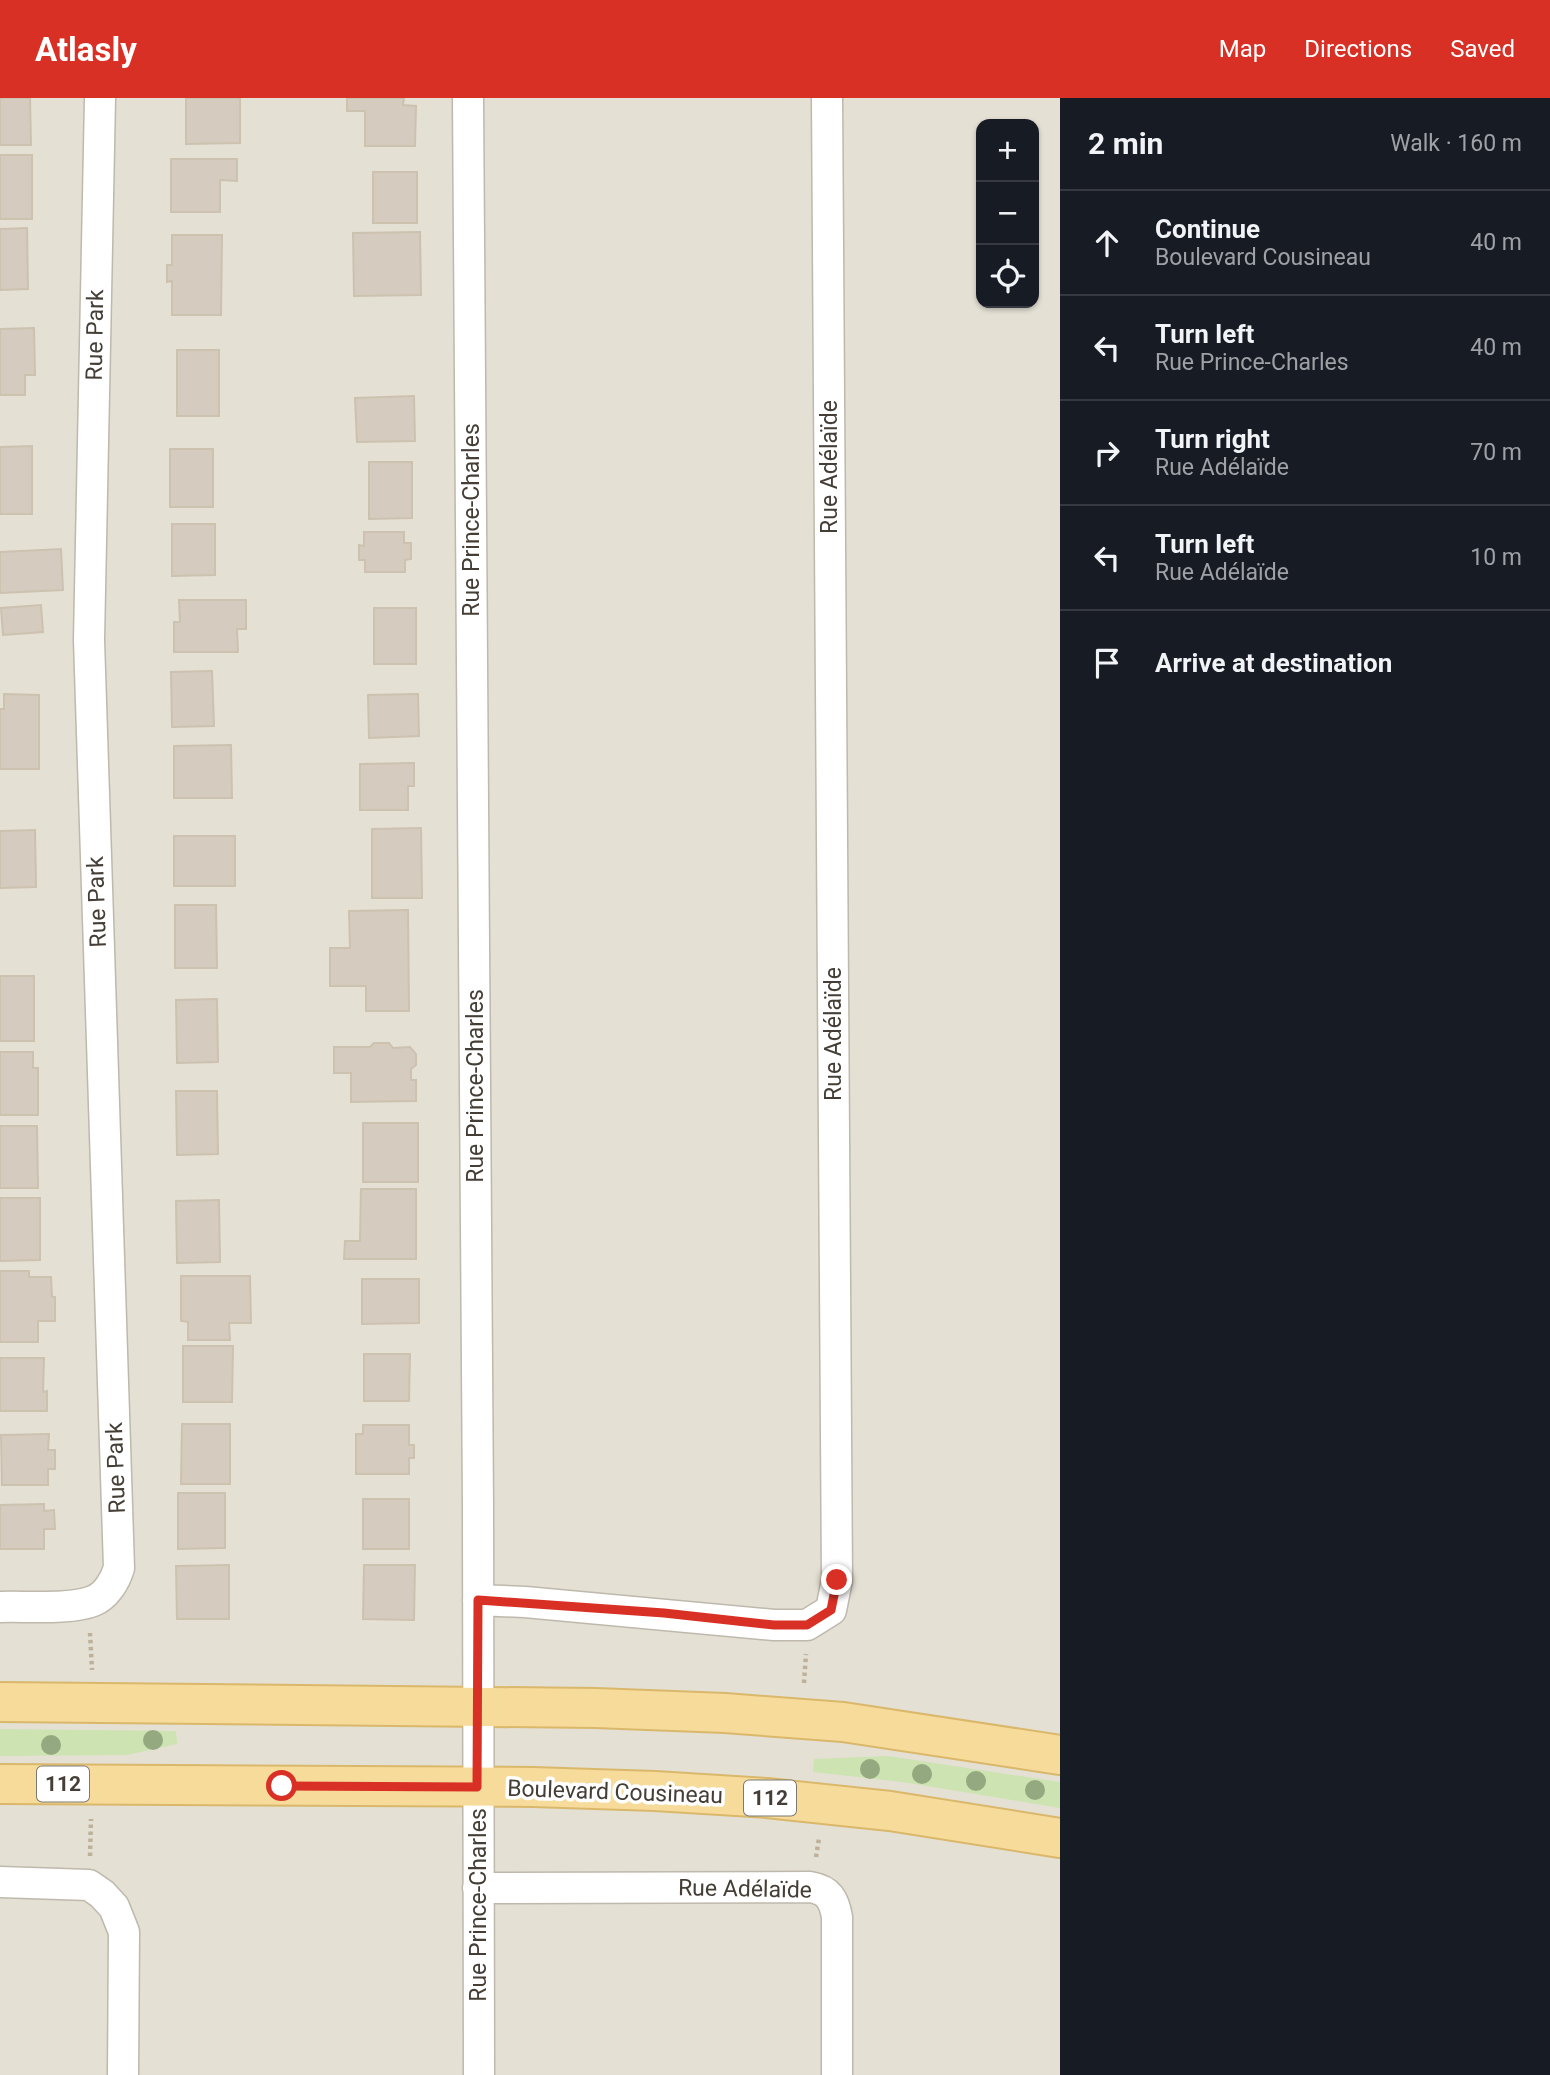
<!DOCTYPE html>
<meta charset="utf-8">
<style>
body{margin:0;font-family:Roboto,sans-serif;background:#20242c;color:#f1f3f6}
.controls{position:absolute;right:21px;top:21px;display:grid;overflow:hidden;border-radius:14px;box-shadow:0 2px 5px #0004}
.controls button{width:63px;height:63px;display:grid;place-items:center;padding:0;border:0;border-bottom:2px solid #363941;background:#171b24;color:#f1f3f6;font:35px sans-serif}
.stop{position:absolute;width:21px;height:21px;margin:-16px;border:5px solid #d93025;border-radius:50%;background:#fff}
.stop.end{background:#d93025;border-color:#fff;box-shadow:0 2px 7px #0008}
.list{margin:0;padding:0;list-style:none}
h2{display:flex;justify-content:space-between;align-items:center;height:91px;margin:0;padding:0 28px;font-size:30px}
h2 small{font-size:23px;font-weight:400;color:#9ea1a6}
.list li{display:grid;grid-template-columns:46px 1fr auto;gap:21px;align-items:center;box-sizing:border-box;height:105px;padding:0 28px;border-top:2px solid #363941}
.list b{display:block;font-size:26px;white-space:nowrap}
.list p{margin:0;font-size:23px;white-space:nowrap;color:#9ea1a6}
.list em{font-size:23px;font-style:normal;color:#9ea1a6}
.icon{flex:none;width:38px;height:38px;fill:none;stroke:currentColor;stroke-width:2;stroke-linecap:round;stroke-linejoin:round}
.map{position:relative;flex:none;width:1060px;height:1977px;overflow:hidden}
header{display:flex;align-items:center;gap:42px;box-sizing:border-box;height:98px;padding:0 35px;background:#d93025;color:#fff}
header strong{font-size:33px}
nav{display:flex;gap:38px;margin-inline-start:auto;font-size:24px}
main{display:flex}
aside{flex:1;background:#171b24}
.map>svg:first-child{display:block}
</style>
<header>
<strong>Atlasly</strong>
<nav><a>Map</a><a>Directions</a><a>Saved</a></nav>
</header>
<main>
<div class="map">
<svg width="1060" height="1977" viewBox="0 0 1060 1977">
<rect width="100%" height="100%" fill="#f2eee6"/>
<path fill="#e5e0d4" fill-rule="evenodd" d="M 0,0 L 1060,0 L 1060,1977 L 0,1977 ZM 981,26 L 1034,26 L 1034,205 L 981,205 Z"/>
<path fill="#cde3b1" d="M 0,1631 L 176,1633 L 177,1646 L 127,1657 L 0,1658 Z
M 888,1658 L 1060,1684 L 1060,1710 L 902,1684 L 813,1674 L 814,1661 Z"/>
<path fill="#d5ccbf" stroke="#cdc1b0" stroke-width="2" d="M 0,0 L 30,0 L 31,47 L 0,47 Z
M 186,0 L 240,0 L 240,45 L 186,46 Z
M 347,0 L 404,0 L 403,7 L 416,8 L 415,48 L 365,48 L 365,13 L 347,13 Z
M 0,57 L 32,57 L 32,121 L 0,121 Z
M 171,61 L 237,61 L 237,83 L 220,82 L 220,114 L 171,114 Z
M 373,74 L 417,74 L 417,125 L 373,125 Z
M 27,130 L 28,191 L 0,192 L 0,131 Z
M 420,134 L 421,197 L 354,198 L 353,135 Z
M 172,137 L 222,137 L 221,217 L 172,217 L 172,183 L 167,184 L 167,167 L 172,167 Z
M 34,230 L 35,277 L 25,277 L 25,297 L 0,297 L 0,231 Z
M 177,252 L 219,252 L 219,318 L 177,318 Z
M 414,298 L 415,343 L 357,344 L 355,300 Z
M 32,348 L 32,416 L 0,416 L 0,349 Z
M 170,351 L 213,351 L 213,409 L 170,409 Z
M 369,364 L 412,364 L 412,420 L 369,421 Z
M 172,426 L 215,426 L 215,477 L 172,478 Z
M 364,434 L 404,434 L 404,445 L 411,445 L 411,461 L 405,462 L 405,474 L 365,474 L 365,462 L 359,462 L 359,447 L 364,448 Z
M 61,451 L 63,492 L 0,495 L 0,454 Z
M 179,502 L 246,502 L 246,531 L 237,531 L 238,554 L 174,554 L 174,524 L 180,524 Z
M 41,507 L 43,534 L 3,537 L 1,510 Z
M 374,510 L 416,510 L 416,566 L 374,566 Z
M 212,573 L 214,628 L 172,629 L 171,574 Z
M 4,596 L 39,597 L 39,671 L 0,671 L 0,611 L 4,611 Z
M 418,596 L 419,638 L 369,640 L 368,597 Z
M 231,647 L 232,700 L 174,700 L 174,648 Z
M 414,665 L 414,688 L 408,688 L 408,712 L 360,712 L 360,666 Z
M 421,730 L 422,800 L 372,800 L 372,731 Z
M 35,732 L 36,789 L 0,790 L 0,733 Z
M 174,738 L 235,738 L 235,788 L 174,788 Z
M 175,807 L 216,807 L 217,870 L 175,870 Z
M 408,812 L 409,913 L 366,913 L 366,888 L 330,888 L 330,850 L 350,850 L 349,813 Z
M 0,878 L 34,878 L 34,943 L 0,943 Z
M 217,901 L 218,964 L 177,965 L 176,902 Z
M 374,945 L 389,945 L 393,950 L 410,949 L 416,956 L 416,967 L 411,971 L 411,982 L 416,982 L 416,1003 L 351,1004 L 351,975 L 334,975 L 334,949 L 370,949 Z
M 0,954 L 33,954 L 33,970 L 38,970 L 38,1017 L 0,1017 Z
M 176,993 L 217,993 L 218,1056 L 177,1057 Z
M 363,1025 L 418,1025 L 418,1084 L 363,1084 Z
M 0,1028 L 37,1028 L 38,1090 L 0,1090 Z
M 361,1091 L 416,1091 L 416,1161 L 344,1161 L 345,1143 L 360,1143 Z
M 0,1100 L 40,1100 L 40,1162 L 0,1163 Z
M 219,1102 L 220,1164 L 177,1165 L 176,1103 Z
M 0,1173 L 29,1173 L 29,1179 L 51,1179 L 52,1199 L 55,1199 L 55,1223 L 38,1223 L 38,1244 L 0,1244 Z
M 181,1178 L 250,1178 L 251,1225 L 229,1225 L 230,1242 L 188,1242 L 188,1224 L 181,1223 Z
M 362,1181 L 419,1181 L 419,1225 L 362,1226 Z
M 183,1248 L 233,1248 L 232,1304 L 183,1304 Z
M 364,1256 L 410,1256 L 409,1303 L 364,1303 Z
M 0,1260 L 44,1260 L 43,1294 L 47,1293 L 47,1313 L 0,1313 Z
M 182,1326 L 230,1326 L 230,1386 L 181,1386 Z
M 363,1327 L 409,1327 L 409,1347 L 414,1347 L 414,1360 L 409,1360 L 409,1376 L 356,1376 L 356,1336 L 363,1336 Z
M 49,1336 L 48,1352 L 55,1352 L 55,1371 L 48,1371 L 48,1387 L 2,1387 L 1,1337 Z
M 178,1395 L 225,1395 L 225,1450 L 178,1451 Z
M 363,1401 L 409,1401 L 409,1451 L 363,1451 Z
M 44,1406 L 44,1413 L 54,1412 L 55,1431 L 44,1431 L 44,1451 L 0,1451 L 0,1407 Z
M 229,1467 L 229,1521 L 177,1521 L 176,1468 Z
M 364,1467 L 415,1467 L 414,1522 L 363,1521 Z"/>
<g fill="none" stroke-linecap="round" stroke-linejoin="round">
<g stroke="#bfb8ac" stroke-width="33">
<path id="minor" d="M 468,0 L 478,1410 L 479,1977
M 478,1502 L 525,1504 L 774,1527 L 807,1527 L 831,1512 L 837,1482 L 827,0
M 0,1509 C 25,1508 71,1512 93,1503 C 106,1498 115,1483 119,1470 L 89,542 L 100,0
M 0,1784 L 89,1787 L 102,1796 L 114,1809 L 124,1834 L 123,1977
M 478,1790 L 810,1789 C 829,1792 834,1802 837,1819 L 837,1977"/>
</g>
<g stroke="#dab86b" stroke-width="42">
<path id="primary" d="M 0,1604 L 596,1610 L 725,1615 L 843,1624 L 1060,1657
M 0,1686 L 533,1689 L 655,1693 L 767,1700 L 890,1713 L 1060,1740"/>
</g>
<path stroke="#bdb19c" stroke-width="4.5" stroke-dasharray="3.5 3.5" stroke-linecap="butt" d="M 90,1535 L 92,1572
M 804,1585 L 806,1556
M 90,1758 L 91,1721
M 816,1759 L 819,1740"/>
<use href="#minor" stroke="#fff" stroke-width="30"/>
<use href="#primary" stroke="#f7db9a" stroke-width="38"/>
</g>
<g fill="#94a980">
<circle cx="153" cy="1642" r="10"/>
<circle cx="51" cy="1647" r="10"/>
<circle cx="870" cy="1671" r="10"/>
<circle cx="922" cy="1676" r="10"/>
<circle cx="976" cy="1683" r="10"/>
<circle cx="1035" cy="1692" r="10"/>
</g>
<g fill="none" stroke-linecap="round" stroke-linejoin="round">
<path stroke="#d93025" stroke-width="9" d="M 282,1688 L 477,1689 L 478,1502 L 664,1515 L 774,1527 L 807,1527 L 831,1512 L 837,1482"/>
</g>
<g text-anchor="middle" dominant-baseline="central" stroke-width="7" stroke-linejoin="round" paint-order="stroke">
<g fill="#fff" stroke="#7c7872" stroke-width="2">
<rect x="37" y="1668.5" width="52" height="35" rx="5"/>
<rect x="744" y="1682.5" width="52" height="35" rx="5"/>
</g>
<g font-size="21" font-weight="bold" fill="#443e36">
<text x="63" y="1686">112</text>
<text x="770" y="1700">112</text>
</g>
<g font-size="23" fill="#443e36" stroke="#fff">
<text transform="translate(95 237) rotate(-89)">Rue Park</text>
<text transform="translate(829 369) rotate(-90)">Rue Adélaïde</text>
<text transform="translate(471 422) rotate(-90)">Rue Prince-Charles</text>
<text transform="translate(97 804) rotate(-92)">Rue Park</text>
<text transform="translate(833 936) rotate(-90)">Rue Adélaïde</text>
<text transform="translate(475 988) rotate(-90)">Rue Prince-Charles</text>
<text transform="translate(116 1370) rotate(-92)">Rue Park</text>
<text transform="translate(615 1694) rotate(2)">Boulevard Cousineau</text>
<text transform="translate(745 1791) rotate(1)">Rue Adélaïde</text>
<text transform="translate(478 1807) rotate(-90)">Rue Prince-Charles</text>
</g>
</g>
</svg>
<div class="controls">
<button>+</button>
<button>−</button>
<button><svg class="icon" aria-label="locate" viewBox="0 0 24 24"><circle cx="12" cy="12" r="6"/><path d="M12 2v4M12 18v4M2 12h4M18 12h4"/></svg></button>
</div>
<div class="stop" style="left:282px;top:1688px"></div>
<div class="stop end" style="left:837px;top:1482px"></div>
</div>
<aside>
<h2>2 min<small>Walk · 160 m</small></h2>
<ul class="list">
<li><svg class="icon" aria-label="ahead" viewBox="0 0 24 24"><path d="M12 20V5M6 11l6-6 6 6"/></svg><div><b>Continue</b><p>Boulevard Cousineau</p></div><em>40 m</em></li>
<li><svg class="icon" aria-label="left" viewBox="0 0 24 24"><path d="M17 20v-9H6M10 6l-5 5 5 5"/></svg><div><b>Turn left</b><p>Rue Prince-Charles</p></div><em>40 m</em></li>
<li><svg class="icon" aria-label="right" viewBox="0 0 24 24"><path d="M7 20v-9h11M14 6l5 5-5 5"/></svg><div><b>Turn right</b><p>Rue Adélaïde</p></div><em>70 m</em></li>
<li><svg class="icon" aria-label="left" viewBox="0 0 24 24"><path d="M17 20v-9H6M10 6l-5 5 5 5"/></svg><div><b>Turn left</b><p>Rue Adélaïde</p></div><em>10 m</em></li>
<li><svg class="icon" aria-label="arrive" viewBox="0 0 24 24"><path d="M6 21V4h12l-3 4 3 4H6"/></svg><div><b>Arrive at destination</b></div></li>
</ul>
</aside>
</main>
